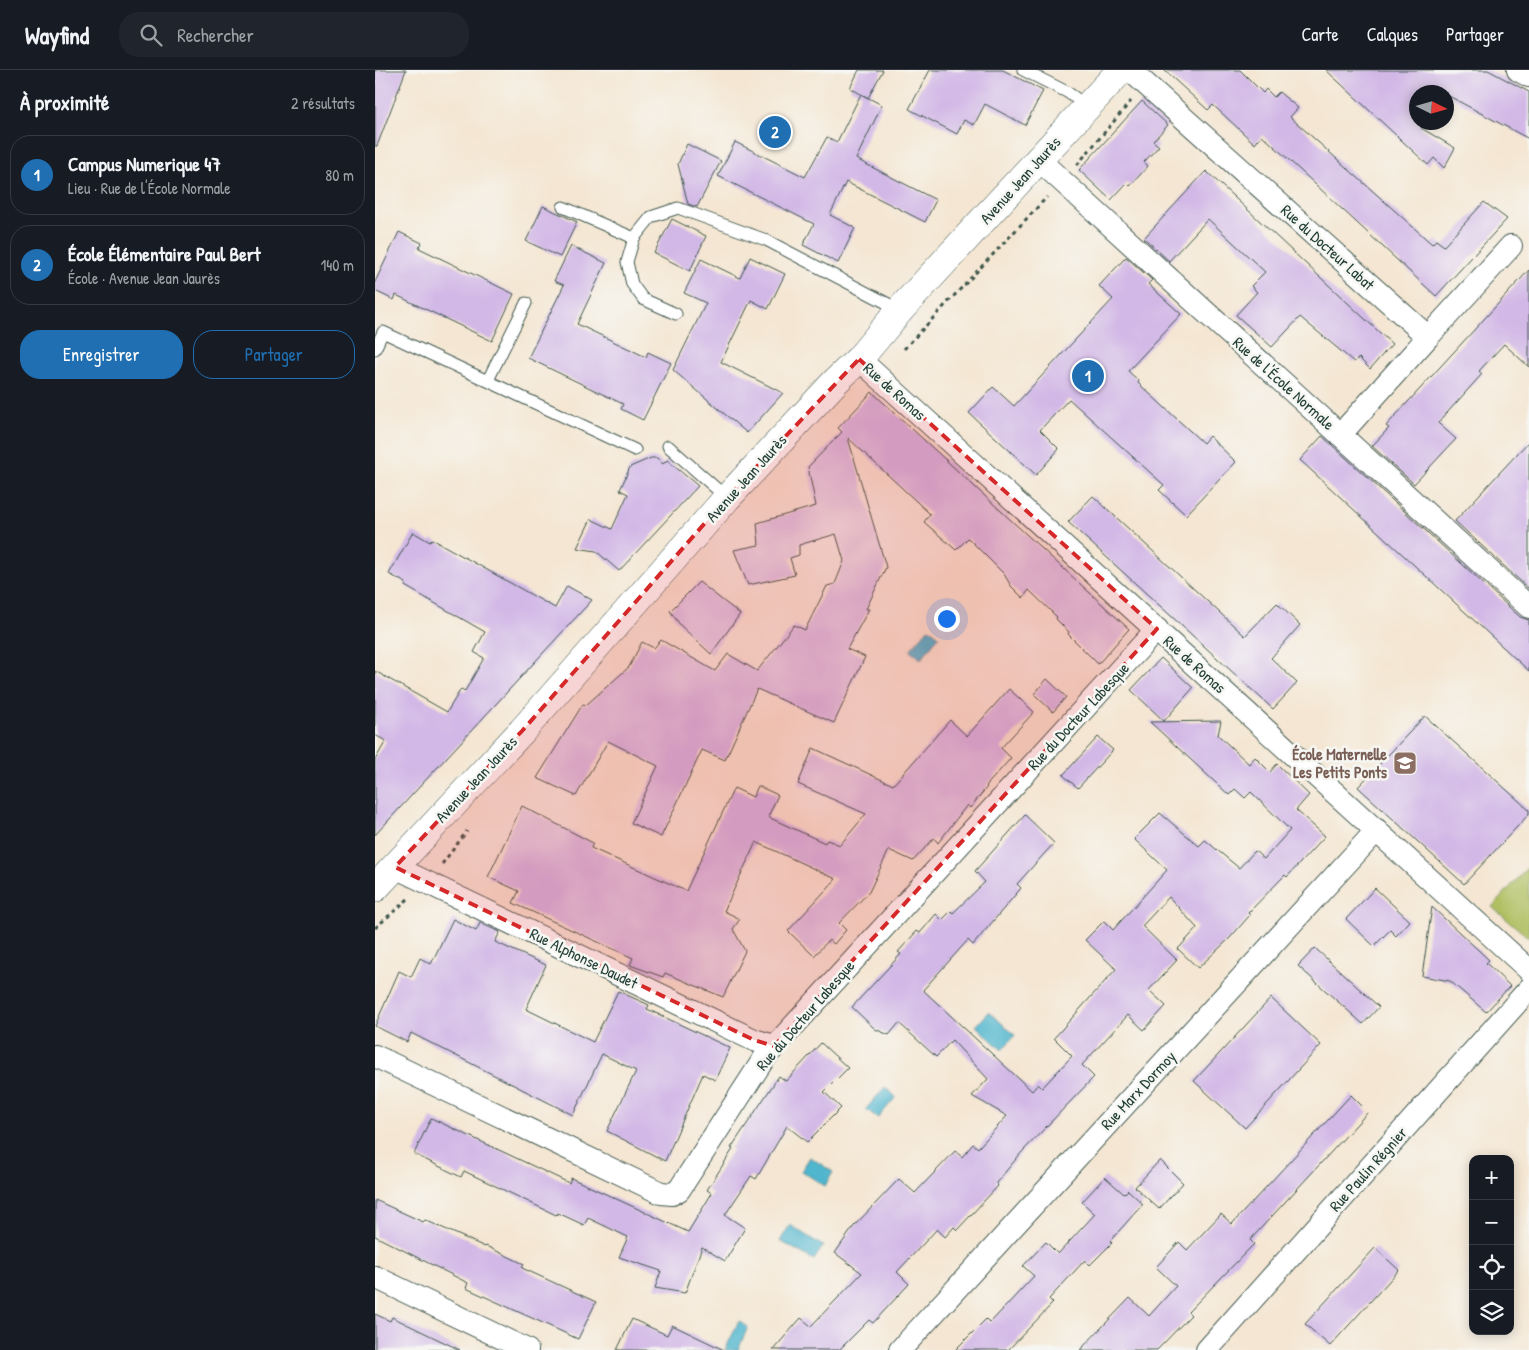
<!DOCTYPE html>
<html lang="fr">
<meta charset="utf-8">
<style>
body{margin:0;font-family:"Patrick Hand",sans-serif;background:#20242c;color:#f1f3f6}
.controls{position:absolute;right:15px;bottom:15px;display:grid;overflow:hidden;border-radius:10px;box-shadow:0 2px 12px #0003}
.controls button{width:45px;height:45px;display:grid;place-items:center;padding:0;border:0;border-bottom:1px solid #363941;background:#171b24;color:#f1f3f6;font:25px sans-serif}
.compass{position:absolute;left:1034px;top:15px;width:45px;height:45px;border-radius:50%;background:#171b24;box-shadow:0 2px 12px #0003;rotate:95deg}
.you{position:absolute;left:571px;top:548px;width:18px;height:18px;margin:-12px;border:4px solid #fff;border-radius:50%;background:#1a73e8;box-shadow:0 0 0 8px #1a73e833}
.badge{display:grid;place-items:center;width:32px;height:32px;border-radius:50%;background:#1f6fb2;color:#fff;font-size:16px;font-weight:700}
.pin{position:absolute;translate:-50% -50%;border:2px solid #fff;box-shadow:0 1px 5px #0006}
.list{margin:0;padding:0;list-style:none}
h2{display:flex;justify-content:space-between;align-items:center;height:65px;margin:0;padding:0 20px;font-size:21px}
h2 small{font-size:16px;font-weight:400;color:#9ea1a6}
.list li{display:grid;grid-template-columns:32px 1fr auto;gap:15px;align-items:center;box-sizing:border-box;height:80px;margin:0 10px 10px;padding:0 10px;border:1px solid #363941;border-radius:20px}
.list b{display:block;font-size:19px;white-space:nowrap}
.list p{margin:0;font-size:16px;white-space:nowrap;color:#9ea1a6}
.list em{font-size:16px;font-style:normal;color:#9ea1a6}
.actions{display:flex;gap:10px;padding:15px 20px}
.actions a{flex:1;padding:11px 0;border:1px solid #1f6fb2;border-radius:20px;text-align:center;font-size:18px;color:#1f6fb2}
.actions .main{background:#1f6fb2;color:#fff}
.icon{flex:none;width:28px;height:28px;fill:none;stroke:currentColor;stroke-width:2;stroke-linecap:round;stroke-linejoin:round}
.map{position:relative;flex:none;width:1154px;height:1280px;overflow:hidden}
header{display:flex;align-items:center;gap:30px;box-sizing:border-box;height:70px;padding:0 25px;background:#171b24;border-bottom:1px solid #363941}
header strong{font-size:24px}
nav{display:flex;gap:28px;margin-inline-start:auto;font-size:18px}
.search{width:350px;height:45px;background:#20242c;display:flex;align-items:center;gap:12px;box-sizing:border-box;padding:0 18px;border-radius:20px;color:#9ea1a6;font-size:19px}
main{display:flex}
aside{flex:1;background:#171b24}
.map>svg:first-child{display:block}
</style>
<header>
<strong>Wayfind</strong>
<div class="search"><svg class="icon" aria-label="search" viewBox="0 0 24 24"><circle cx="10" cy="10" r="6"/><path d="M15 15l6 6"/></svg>Rechercher</div>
<nav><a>Carte</a><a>Calques</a><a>Partager</a></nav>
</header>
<main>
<aside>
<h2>À proximité<small>2 résultats</small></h2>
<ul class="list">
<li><span class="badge">1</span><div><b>Campus Numerique 47</b><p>Lieu · Rue de l'École Normale</p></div><em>80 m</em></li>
<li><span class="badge">2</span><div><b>École Élémentaire Paul Bert</b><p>École · Avenue Jean Jaurès</p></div><em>140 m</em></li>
</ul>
<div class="actions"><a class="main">Enregistrer</a><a>Partager</a></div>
</aside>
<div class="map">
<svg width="1154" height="1280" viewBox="0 0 1154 1280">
<rect width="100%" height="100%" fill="#f6f6f2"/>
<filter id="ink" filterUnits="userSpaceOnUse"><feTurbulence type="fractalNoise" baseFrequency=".02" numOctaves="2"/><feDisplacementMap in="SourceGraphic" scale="10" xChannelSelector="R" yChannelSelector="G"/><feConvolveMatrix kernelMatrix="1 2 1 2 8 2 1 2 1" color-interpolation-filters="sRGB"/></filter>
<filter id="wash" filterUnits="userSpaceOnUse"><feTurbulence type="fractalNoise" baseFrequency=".0096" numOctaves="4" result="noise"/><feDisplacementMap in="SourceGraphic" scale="20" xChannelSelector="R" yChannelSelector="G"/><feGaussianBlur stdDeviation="1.12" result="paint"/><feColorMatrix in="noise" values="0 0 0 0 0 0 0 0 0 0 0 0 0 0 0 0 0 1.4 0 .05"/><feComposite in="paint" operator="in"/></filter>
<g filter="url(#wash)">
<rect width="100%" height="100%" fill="#f4e6d2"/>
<path fill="#b0bf62" stroke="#687e4b" d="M 1154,796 L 1154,868 L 1117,837 Z"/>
<path fill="#50b6ce" stroke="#387a81" d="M 554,558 L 564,566 L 546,589 L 535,580 Z
M 614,942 L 640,965 L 627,980 L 601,956 Z
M 510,1017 L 521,1027 L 503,1048 L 491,1039 Z
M 435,1087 L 458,1102 L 450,1116 L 426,1101 Z
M 415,1155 L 448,1176 L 439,1190 L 405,1171 Z
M 364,1251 L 373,1257 L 363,1280 L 350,1280 Z"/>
<g id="blocks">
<path fill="#d2b8e6" d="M 0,0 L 31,0 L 2,76 L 0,76 Z
M 484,0 L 508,0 L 493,28 L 475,18 Z
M 555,0 L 628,0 L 668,21 L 650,55 L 610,34 L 599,55 L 589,50 L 582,64 L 534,39 Z
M 789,0 L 865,0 L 888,23 L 891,19 L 899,27 L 904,22 L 923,38 L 915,47 L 1057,174 L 1061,170 L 1069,176 L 1109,132 L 1132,149 L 1061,226 L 887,65 L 880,74 L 838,35 L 833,40 Z
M 951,0 L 1113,0 L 1154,22 L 1154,69 L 1072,25 L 1072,22 L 1042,22 L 1042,52 L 1049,52 L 1046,58 L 1080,78 L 1069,98 L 1059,88 L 1053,95 Z
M 486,24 L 507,35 L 481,89 L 561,130 L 550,152 L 471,112 L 455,145 L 480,158 L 463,193 L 428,175 L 439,154 L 343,106 L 360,72 L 430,107 L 452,67 L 462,72 Z
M 767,31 L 793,55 L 778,71 L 784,76 L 769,92 L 773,96 L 755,116 L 752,113 L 736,130 L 704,100 Z
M 312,74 L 346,91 L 322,137 L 313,134 L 303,94 Z
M 831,101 L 1017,274 L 995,299 L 984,288 L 979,292 L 925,247 L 897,277 L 861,245 L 882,222 L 876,216 L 890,202 L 833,149 L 794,191 L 769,168 Z
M 168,136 L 202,152 L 185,187 L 151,171 Z
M 297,149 L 331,166 L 315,201 L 279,183 Z
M 24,162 L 47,173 L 44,178 L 139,224 L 117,271 L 21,225 L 19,230 L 0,221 L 0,212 Z
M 196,176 L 231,193 L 202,254 L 271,287 L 273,282 L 296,293 L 268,350 L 246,339 L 248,334 L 153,288 L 189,215 L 179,211 Z
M 375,187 L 410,204 L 393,239 L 376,230 L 346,292 L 408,323 L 372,363 L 298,300 L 331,233 L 309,223 L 326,189 L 365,208 Z
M 751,187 L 777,210 L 773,214 L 806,244 L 753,301 L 764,311 L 763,313 L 828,373 L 834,366 L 861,392 L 811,445 L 784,420 L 789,415 L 694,329 L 665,360 L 684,379 L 661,405 L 594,343 L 618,317 L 639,336 L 738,229 L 724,216 Z
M 1154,200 L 1154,297 L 1129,274 L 1104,301 L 1107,304 L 1063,353 L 1081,369 L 1039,414 L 997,376 L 1014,358 L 1011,356 Z
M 497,322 L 754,559 L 723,594 L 693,564 L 694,562 L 681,549 L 682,547 L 654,520 L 648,528 L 636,516 L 629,504 L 593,468 L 581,480 L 549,452 L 555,444 L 473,368 L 511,497 L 491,539 L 494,539 L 472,579 L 490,587 L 459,653 L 382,619 L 350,690 L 327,680 L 286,767 L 256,753 L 283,696 L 233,671 L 201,726 L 162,708 L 208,634 L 211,635 L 254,597 L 267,572 L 279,578 L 286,570 L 340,601 L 353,584 L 382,601 L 419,555 L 430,560 L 452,516 L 460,514 L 469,491 L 461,464 L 424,475 L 424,485 L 415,488 L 420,505 L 373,515 L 359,480 L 384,475 L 382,453 L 441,436 L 433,397 L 467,362 L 463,358 Z
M 947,366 L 1145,547 L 1154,550 L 1154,601 L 925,390 Z
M 1154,371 L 1154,519 L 1080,451 Z
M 276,388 L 282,388 L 288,394 L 292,390 L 323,416 L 244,501 L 221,481 L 202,478 L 216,449 L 237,459 L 253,424 L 245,420 L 255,397 Z
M 718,426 L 870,566 L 902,533 L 925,555 L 896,588 L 922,613 L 898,639 L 693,452 Z
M 38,462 L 55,472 L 57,469 L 180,538 L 192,516 L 217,530 L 0,765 L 0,690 L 11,671 L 0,665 L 0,601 L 72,642 L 86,619 L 90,621 L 109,588 L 99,582 L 110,562 L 30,516 L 31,513 L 14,504 Z
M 324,512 L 365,544 L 336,584 L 306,556 L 295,541 Z
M 786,588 L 818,618 L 789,651 L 756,620 Z
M 672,609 L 691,627 L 678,642 L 659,624 Z
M 634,619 L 659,642 L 626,678 L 636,688 L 611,716 L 612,717 L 595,738 L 592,735 L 563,773 L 559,768 L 538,791 L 514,780 L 494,822 L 464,853 L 471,860 L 459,874 L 454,870 L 439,886 L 413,861 L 461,809 L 381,772 L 349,841 L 365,849 L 358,859 L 370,881 L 348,927 L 290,903 L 288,907 L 255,895 L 258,888 L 138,833 L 144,821 L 113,807 L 147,736 L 218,773 L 216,778 L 311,821 L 359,718 L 378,727 L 383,716 L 403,725 L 393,747 L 450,773 L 452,770 L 465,775 L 491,744 L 423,714 L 438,678 L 518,715 L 575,650 L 592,666 Z
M 1050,646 L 1154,740 L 1154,744 L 1089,814 L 983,717 Z
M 846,651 L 843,665 L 874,694 L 880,687 L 895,702 L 902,694 L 934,725 L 921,740 L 950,766 L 912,807 L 910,805 L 873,843 L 875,845 L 854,869 L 823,898 L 803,879 L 822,858 L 794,827 L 767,856 L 802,890 L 774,920 L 791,936 L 769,960 L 753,945 L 707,995 L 719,1007 L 647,1082 L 621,1113 L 623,1116 L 582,1160 L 579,1157 L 570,1167 L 562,1159 L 522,1202 L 534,1214 L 498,1253 L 494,1250 L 464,1280 L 398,1280 L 426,1248 L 436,1256 L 487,1203 L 460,1183 L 479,1156 L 524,1109 L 540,1123 L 580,1081 L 587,1087 L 598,1074 L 603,1078 L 632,1046 L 597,1026 L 613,1009 L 577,970 L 561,987 L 524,953 L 514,965 L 500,959 L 477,937 L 526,884 L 523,882 L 542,861 L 545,863 L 561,844 L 567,850 L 576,841 L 578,843 L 610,812 L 600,801 L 650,745 L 679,773 L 642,814 L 646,818 L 598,875 L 593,870 L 548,920 L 657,1021 L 663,1014 L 667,1018 L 697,986 L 679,968 L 741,899 L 710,870 L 729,851 L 738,860 L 792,800 L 759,769 L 785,743 L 824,776 L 830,770 L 864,798 L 880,781 L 889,789 L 915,760 L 876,722 L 870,728 L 860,719 L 854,725 L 775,652 Z
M 723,667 L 738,680 L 703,718 L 688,705 Z
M 1000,818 L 1035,851 L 1021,866 L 1015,860 L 999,876 L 971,849 Z
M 1057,837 L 1114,890 L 1111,893 L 1135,916 L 1111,942 L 1075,911 L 1047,906 Z
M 78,849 L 101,861 L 105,853 L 125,862 L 120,872 L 171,895 L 151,939 L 218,972 L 243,921 L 274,935 L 272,939 L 355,978 L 340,1010 L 328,1004 L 290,1091 L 232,1061 L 261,1001 L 227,984 L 198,1045 L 36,963 L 32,972 L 0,956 L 24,901 L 36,907 L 45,888 L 56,894 Z
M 940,878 L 1004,937 L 988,954 L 923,896 Z
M 896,928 L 946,975 L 870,1058 L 819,1011 Z
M 446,973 L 473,998 L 449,1022 L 466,1038 L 432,1072 L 412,1056 L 381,1109 L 376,1106 L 350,1145 L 370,1158 L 350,1191 L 327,1177 L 310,1223 L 280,1218 L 286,1201 L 244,1187 L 253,1167 L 213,1148 L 209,1155 L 183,1143 L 181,1145 L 89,1101 L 86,1107 L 39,1084 L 56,1048 L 194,1113 L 196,1108 L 313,1162 L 337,1123 L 332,1120 L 358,1079 L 356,1078 L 404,1006 L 411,1011 Z
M 976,1025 L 993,1042 L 875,1170 L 879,1174 L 813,1242 L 816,1245 L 782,1280 L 705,1280 L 755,1228 L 774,1246 L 801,1216 L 781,1197 L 804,1172 L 812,1180 L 846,1144 L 857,1154 Z
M 785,1090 L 808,1113 L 784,1139 L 760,1117 Z
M 730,1107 L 749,1124 L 753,1120 L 768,1134 L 735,1171 L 737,1173 L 715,1195 L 710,1190 L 674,1229 L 678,1233 L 633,1280 L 580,1280 L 611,1249 L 615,1253 L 659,1206 L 648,1196 L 671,1172 L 683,1184 L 720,1144 L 707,1132 Z
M 0,1130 L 48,1152 L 50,1150 L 110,1177 L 111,1176 L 149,1194 L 147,1198 L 221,1232 L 203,1269 L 91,1218 L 93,1213 L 0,1166 Z
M 1000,1178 L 1024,1200 L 955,1276 L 930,1254 Z
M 0,1244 L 15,1251 L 17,1247 L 85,1280 L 0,1280 Z
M 257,1249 L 292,1265 L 297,1255 L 349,1280 L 242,1280 Z"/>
</g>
</g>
<g filter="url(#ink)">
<use href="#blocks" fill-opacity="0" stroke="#3f564c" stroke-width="1"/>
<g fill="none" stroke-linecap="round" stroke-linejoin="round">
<g stroke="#3f564c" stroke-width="13">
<path id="lane" d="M 648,0 L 692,22 L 712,36
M 188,137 L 259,168
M 301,244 L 268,229 L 257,214 L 252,192 L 259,168 L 276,147 L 303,138 L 391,170 L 525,240
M 0,279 L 8,262 L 260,380
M 113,310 L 151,233
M 293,376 L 352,428"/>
</g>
<g stroke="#3f564c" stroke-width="24">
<path id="street" d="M 755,0 L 1053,267 L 965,365
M 1143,0 L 1154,6
M 664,90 L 1154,537
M 1053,267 L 1136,176
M 484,289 L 1154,900
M 20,797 L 379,970 L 399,976
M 0,986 L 286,1123 L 297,1124 L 304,1120 L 390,987 L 782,559
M 0,1207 L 152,1280
M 525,1280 L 1002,760
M 832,1280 L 1154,919"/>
</g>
<g stroke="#3f564c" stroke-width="29">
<path id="primary" d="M 0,818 L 147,661 L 352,428 L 460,312 L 484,289 L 525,240 L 746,0"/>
</g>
<path stroke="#3f564c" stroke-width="3" stroke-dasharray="4 4" stroke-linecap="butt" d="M 702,95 L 756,31
M 529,279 L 672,127
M 67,794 L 92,761
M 0,858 L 33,829"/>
<use href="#lane" stroke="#fff" stroke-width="11"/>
<use href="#street" stroke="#fff" stroke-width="22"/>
<use href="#primary" stroke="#fff" stroke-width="28"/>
</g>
</g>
<path fill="#d62828" fill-opacity="0.2" stroke="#d62828" stroke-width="4" stroke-dasharray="10 6" stroke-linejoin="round" d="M 484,289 L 782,559 L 399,976 L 379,970 L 20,797 L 147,661 L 352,428 Z"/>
<defs>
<g id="school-square" transform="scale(1.25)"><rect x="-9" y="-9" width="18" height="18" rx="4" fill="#8d6e63" stroke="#f6f6f2"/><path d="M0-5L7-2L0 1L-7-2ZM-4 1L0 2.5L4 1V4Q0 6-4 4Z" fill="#fff"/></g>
</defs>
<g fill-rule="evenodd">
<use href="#school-square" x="1030" y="693"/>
</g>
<g text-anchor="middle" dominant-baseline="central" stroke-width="5" stroke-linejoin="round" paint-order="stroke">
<g font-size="16" fill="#1f3d34" stroke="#f6f6f2">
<text transform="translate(645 110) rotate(-48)">Avenue Jean Jaurès</text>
<text transform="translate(953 177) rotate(42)">Rue du Docteur Labat</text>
<text transform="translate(909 313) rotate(42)">Rue de l'École Normale</text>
<text transform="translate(520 321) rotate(42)">Rue de Romas</text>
<text transform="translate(371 408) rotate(-48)">Avenue Jean Jaurès</text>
<text transform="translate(820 594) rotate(42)">Rue de Romas</text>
<text transform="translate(703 646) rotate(-47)">Rue du Docteur Labesque</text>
<text transform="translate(101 709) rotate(-47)">Avenue Jean Jaurès</text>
<text transform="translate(209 888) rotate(26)">Rue Alphonse Daudet</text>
<text transform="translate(430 945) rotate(-49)">Rue du Docteur Labesque</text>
<text transform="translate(763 1020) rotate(-47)">Rue Marx Dormoy</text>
<text transform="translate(993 1099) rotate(-48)">Rue Paulin Régnier</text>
</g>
<g font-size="16" font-weight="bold" fill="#785e54" stroke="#f6f6f2" text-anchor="end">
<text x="1012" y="684">École Maternelle<tspan x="1012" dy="18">Les Petits Ponts</tspan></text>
</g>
</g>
</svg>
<div class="controls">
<button>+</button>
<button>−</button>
<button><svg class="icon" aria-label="locate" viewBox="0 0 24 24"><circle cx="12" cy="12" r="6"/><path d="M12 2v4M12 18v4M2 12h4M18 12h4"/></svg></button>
<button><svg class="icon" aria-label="layers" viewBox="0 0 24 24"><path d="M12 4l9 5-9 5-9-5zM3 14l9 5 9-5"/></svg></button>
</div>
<svg class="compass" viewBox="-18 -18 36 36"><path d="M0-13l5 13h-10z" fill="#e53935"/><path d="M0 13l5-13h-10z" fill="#9ea1a6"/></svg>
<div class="you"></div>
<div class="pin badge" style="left:713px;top:306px">1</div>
<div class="pin badge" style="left:400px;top:62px">2</div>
</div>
</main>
